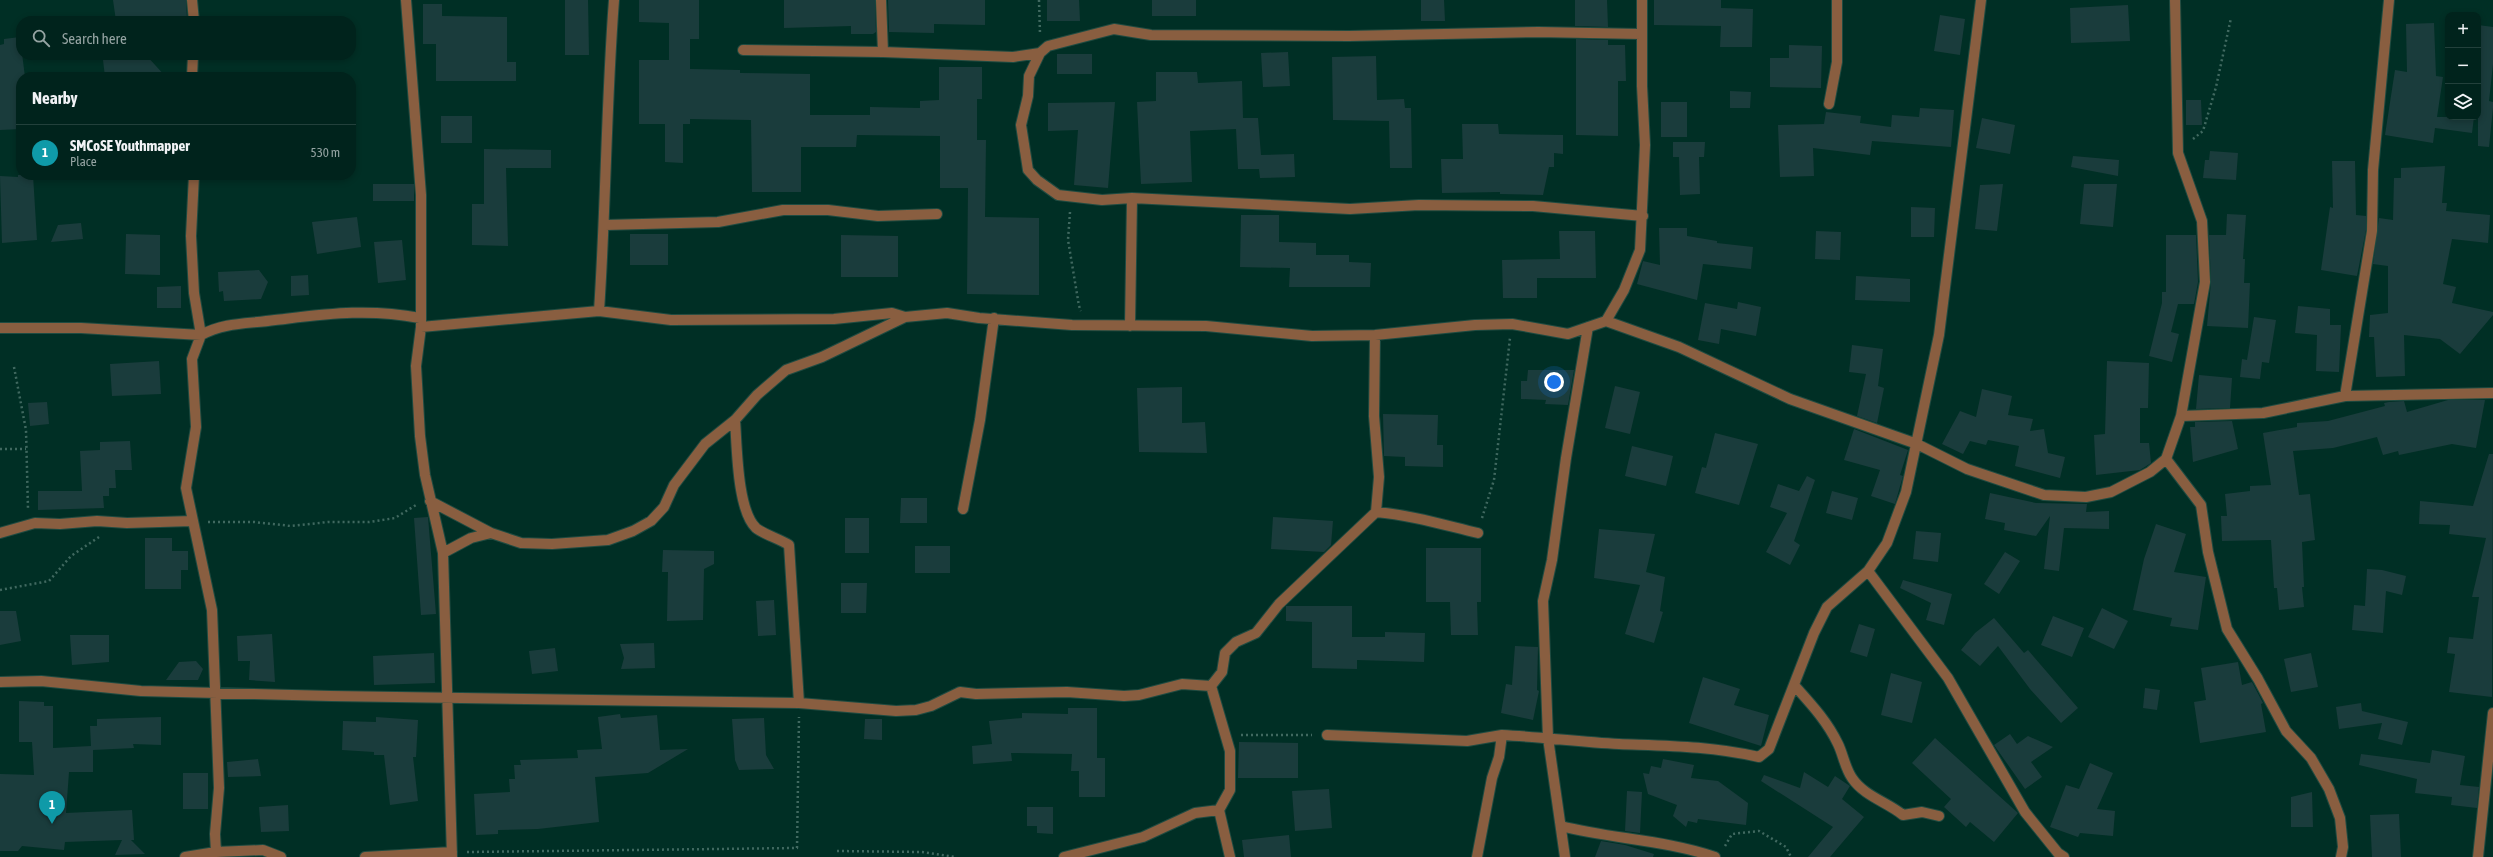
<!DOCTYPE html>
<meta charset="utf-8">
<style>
body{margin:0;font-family:"Asap Condensed",sans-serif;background:#0a2b25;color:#f1f3f6}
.controls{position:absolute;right:12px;top:12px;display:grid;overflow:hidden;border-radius:8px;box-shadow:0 2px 6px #0003}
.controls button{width:36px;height:36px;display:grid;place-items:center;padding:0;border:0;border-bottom:1px solid #22403b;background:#00231c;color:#f1f3f6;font:20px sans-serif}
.you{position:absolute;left:1554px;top:382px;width:14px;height:14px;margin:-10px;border:3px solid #fff;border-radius:50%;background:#1a73e8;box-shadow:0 0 0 6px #1a73e833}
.badge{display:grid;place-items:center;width:26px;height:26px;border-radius:50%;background:#fe8ebb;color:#fff;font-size:13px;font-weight:700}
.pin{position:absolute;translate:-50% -33px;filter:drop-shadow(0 1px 2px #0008)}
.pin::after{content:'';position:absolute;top:21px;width:14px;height:12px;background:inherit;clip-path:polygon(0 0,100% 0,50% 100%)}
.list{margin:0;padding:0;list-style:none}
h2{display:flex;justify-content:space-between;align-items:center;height:52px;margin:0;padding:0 16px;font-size:17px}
h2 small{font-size:13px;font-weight:400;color:#95a4a3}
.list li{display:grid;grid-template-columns:26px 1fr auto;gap:12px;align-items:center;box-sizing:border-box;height:56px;padding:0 16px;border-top:1px solid #22403b}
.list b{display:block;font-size:15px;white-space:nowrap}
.list p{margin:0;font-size:13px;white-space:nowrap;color:#95a4a3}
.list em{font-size:13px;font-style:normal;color:#95a4a3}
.icon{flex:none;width:22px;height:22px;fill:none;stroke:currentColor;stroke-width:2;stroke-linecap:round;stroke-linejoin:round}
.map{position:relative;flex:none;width:2493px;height:857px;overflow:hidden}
.search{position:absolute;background:#00231c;box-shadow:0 2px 6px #0003;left:16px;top:16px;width:340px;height:44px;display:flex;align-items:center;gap:10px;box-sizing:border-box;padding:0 14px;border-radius:16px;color:#95a4a3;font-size:15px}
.panel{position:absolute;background:#00231c;box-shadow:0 2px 6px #0003;left:16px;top:72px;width:340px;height:108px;border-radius:16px}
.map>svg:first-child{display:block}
</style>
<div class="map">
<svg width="2493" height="857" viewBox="0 0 2493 857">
<rect width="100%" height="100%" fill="#002f25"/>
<path fill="#1a3c3c" d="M 113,0 L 186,0 L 187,19 L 116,21 Z
M 565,0 L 588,0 L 589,55 L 565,55 Z
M 639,0 L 699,0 L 699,39 L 690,39 L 690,69 L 740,70 L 740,73 L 810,74 L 810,115 L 870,115 L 870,107 L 920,108 L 920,101 L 939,100 L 939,67 L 982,67 L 982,99 L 977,99 L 977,140 L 986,140 L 985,217 L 1039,218 L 1039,295 L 967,294 L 968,188 L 940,188 L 940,136 L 857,135 L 856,147 L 801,147 L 801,192 L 752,192 L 751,120 L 690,119 L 690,124 L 683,124 L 683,163 L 665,162 L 665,124 L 639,124 L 639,60 L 669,60 L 669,23 L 639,22 Z
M 784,0 L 875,0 L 876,32 L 873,34 L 851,34 L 851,26 L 784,28 Z
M 888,0 L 985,0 L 985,25 L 934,24 L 934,33 L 889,32 Z
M 1047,0 L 1079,0 L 1080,21 L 1047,21 Z
M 1152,0 L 1196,0 L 1196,16 L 1152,16 Z
M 1421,0 L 1444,0 L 1445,21 L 1421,21 Z
M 1575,0 L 1607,0 L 1608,27 L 1575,26 Z
M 1654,0 L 1721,0 L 1721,8 L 1753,9 L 1752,47 L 1720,47 L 1721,26 L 1654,25 Z
M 423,4 L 442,4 L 442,16 L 507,17 L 507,62 L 516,62 L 516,81 L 436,81 L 436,44 L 423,44 Z
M 2128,5 L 2130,41 L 2071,43 L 2070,8 Z
M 1940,15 L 1965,19 L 1960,55 L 1934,51 Z
M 2434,23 L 2436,76 L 2443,77 L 2437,117 L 2474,117 L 2472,133 L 2435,128 L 2433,143 L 2385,135 L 2395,70 L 2407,72 L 2406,24 Z
M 2478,25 L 2493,27 L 2493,64 L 2489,101 L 2493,102 L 2493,108 L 2489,147 L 2478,146 Z
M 20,37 L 25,77 L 21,77 L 21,129 L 0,130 L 0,45 L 4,44 L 4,39 Z
M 1576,39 L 1608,40 L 1608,45 L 1625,45 L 1626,81 L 1618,81 L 1618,136 L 1576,135 Z
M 1789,45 L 1822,46 L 1821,88 L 1770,87 L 1770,58 L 1789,58 Z
M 1288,52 L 1290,86 L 1263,87 L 1261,53 Z
M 1057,54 L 1092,54 L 1092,74 L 1057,74 Z
M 138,55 L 146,55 L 166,77 L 140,77 L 140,73 L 105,77 L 103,60 L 138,57 Z
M 1376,56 L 1377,100 L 1404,99 L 1405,108 L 1411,108 L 1412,168 L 1390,168 L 1389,121 L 1333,120 L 1332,57 Z
M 1156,72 L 1197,72 L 1198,83 L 1242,81 L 1243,118 L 1258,118 L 1261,155 L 1294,154 L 1295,177 L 1260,178 L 1259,169 L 1238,169 L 1236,129 L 1190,131 L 1192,182 L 1141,184 L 1137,102 L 1156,101 Z
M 1730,91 L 1751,92 L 1750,108 L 1730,108 Z
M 2186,100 L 2201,100 L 2202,125 L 2186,125 Z
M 1115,102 L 1108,188 L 1074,185 L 1078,130 L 1048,131 L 1048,103 Z
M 1661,102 L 1687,102 L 1687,137 L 1661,137 Z
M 1920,108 L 1954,110 L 1951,147 L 1872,141 L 1870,155 L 1813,148 L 1814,176 L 1780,177 L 1778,125 L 1824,124 L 1826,112 L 1861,116 L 1860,123 L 1891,127 L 1892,115 L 1919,117 Z
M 441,116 L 472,116 L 472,143 L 441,143 Z
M 1982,118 L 2015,125 L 2010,154 L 1976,148 Z
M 1462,124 L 1498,124 L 1499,134 L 1563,135 L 1563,154 L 1554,153 L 1554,167 L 1549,167 L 1543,195 L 1500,194 L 1500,192 L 1442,193 L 1441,159 L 1463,159 Z
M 1673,142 L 1705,142 L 1704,157 L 1699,157 L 1700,194 L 1680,195 L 1679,157 L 1673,157 Z
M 484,149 L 551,150 L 551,168 L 506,168 L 508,246 L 472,245 L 472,204 L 484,204 Z
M 2210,151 L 2238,153 L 2236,180 L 2203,178 L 2205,160 L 2209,160 Z
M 2073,156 L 2119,160 L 2118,176 L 2071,167 Z
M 2332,161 L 2355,161 L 2356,215 L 2366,216 L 2366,230 L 2357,276 L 2321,270 L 2330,207 L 2333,208 Z
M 2445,166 L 2442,203 L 2447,203 L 2446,211 L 2490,215 L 2488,243 L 2452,239 L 2443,284 L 2456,287 L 2452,303 L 2493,312 L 2493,315 L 2460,354 L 2440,339 L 2404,335 L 2405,376 L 2376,377 L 2374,337 L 2369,337 L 2370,315 L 2388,313 L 2388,266 L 2373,264 L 2379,218 L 2393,220 L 2394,178 L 2401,178 L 2401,168 Z
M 18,175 L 33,175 L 37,240 L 2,243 L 0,176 L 18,177 Z
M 373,184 L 414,184 L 414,201 L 373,201 Z
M 2003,184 L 1997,231 L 1975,229 L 1980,185 Z
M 2084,184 L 2117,184 L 2113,227 L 2080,224 Z
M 1911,207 L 1935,208 L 1934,237 L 1911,237 Z
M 2227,214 L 2246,215 L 2243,259 L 2245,259 L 2244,283 L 2250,283 L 2248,328 L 2207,326 L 2211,282 L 2209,235 L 2226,235 Z
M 1241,215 L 1279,215 L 1279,242 L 1316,243 L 1316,255 L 1349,255 L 1349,262 L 1371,263 L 1370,287 L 1289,287 L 1290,268 L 1240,267 Z
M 357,217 L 361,247 L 317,254 L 312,222 Z
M 81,223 L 83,239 L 51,242 L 58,225 Z
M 1659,228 L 1687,228 L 1687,236 L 1717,241 L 1717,243 L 1753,247 L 1751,269 L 1703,264 L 1697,300 L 1637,284 L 1643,261 L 1660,265 Z
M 1559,231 L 1595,231 L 1596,278 L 1537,278 L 1537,298 L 1503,298 L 1502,260 L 1560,259 Z
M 1816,231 L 1841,232 L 1840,260 L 1815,259 Z
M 126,234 L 160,235 L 160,275 L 125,274 Z
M 630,234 L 668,234 L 668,265 L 630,265 Z
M 841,235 L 898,236 L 898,277 L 841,277 Z
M 2166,235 L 2196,235 L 2198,282 L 2194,304 L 2178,304 L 2171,332 L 2179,334 L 2172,362 L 2149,356 L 2162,303 L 2162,292 L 2166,292 Z
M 402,240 L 406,280 L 378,283 L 374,242 Z
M 259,270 L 268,282 L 261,299 L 224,301 L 223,291 L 219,292 L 218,272 Z
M 308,275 L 309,295 L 291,296 L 291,276 Z
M 1856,276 L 1910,279 L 1910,302 L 1855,300 Z
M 181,286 L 181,308 L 157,308 L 157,287 Z
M 1738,302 L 1761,307 L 1756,336 L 1721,329 L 1719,344 L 1698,340 L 1705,303 L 1737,309 Z
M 2298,306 L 2330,309 L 2330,325 L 2341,325 L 2339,372 L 2316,371 L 2317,335 L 2295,333 Z
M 2254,317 L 2276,320 L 2269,363 L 2262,362 L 2260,379 L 2240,377 L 2242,359 L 2247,360 Z
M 1852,345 L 1883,349 L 1878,386 L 1884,388 L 1877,423 L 1857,416 L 1866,374 L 1849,372 Z
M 159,361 L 161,394 L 112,396 L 110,364 Z
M 2107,361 L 2149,363 L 2148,408 L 2140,408 L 2140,443 L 2149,443 L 2151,463 L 2140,470 L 2096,475 L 2094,435 L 2105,434 Z
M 1528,370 L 1574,370 L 1568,405 L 1545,404 L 1546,400 L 1521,399 L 1521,381 L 1527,381 Z
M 2199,375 L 2232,378 L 2230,408 L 2196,409 Z
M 1615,386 L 1640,392 L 1630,434 L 1605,428 Z
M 1182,387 L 1182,423 L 1205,422 L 1207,453 L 1139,452 L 1137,388 Z
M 1982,389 L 2012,396 L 2008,415 L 2033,419 L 2030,431 L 2044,429 L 2048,453 L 2065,457 L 2060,478 L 2015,466 L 2019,446 L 1988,440 L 1986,445 L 1970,441 L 1963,454 L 1942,444 L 1960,411 L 1976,417 Z
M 2448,400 L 2485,400 L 2476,448 L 2452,444 L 2399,455 L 2398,451 L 2383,455 L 2377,437 L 2333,448 L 2293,451 L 2299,495 L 2310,494 L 2315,540 L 2302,542 L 2304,587 L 2302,587 L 2304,607 L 2279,610 L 2277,588 L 2274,588 L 2271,540 L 2222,541 L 2221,516 L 2227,516 L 2225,494 L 2250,491 L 2250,486 L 2271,485 L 2263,433 L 2297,427 L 2297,423 L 2328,421 L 2385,406 L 2384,403 L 2389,402 L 2404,401 L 2407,412 Z
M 47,402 L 49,424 L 30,426 L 28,403 Z
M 1383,414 L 1438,415 L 1437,445 L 1443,445 L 1443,467 L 1405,466 L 1405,457 L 1384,456 Z
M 2232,421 L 2238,449 L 2193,462 L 2190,427 L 2195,427 L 2195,422 Z
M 1854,429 L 1908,450 L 1900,475 L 1903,476 L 1895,504 L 1871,496 L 1880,470 L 1844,460 Z
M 1715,433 L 1758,444 L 1739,505 L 1695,493 L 1702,467 L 1706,468 Z
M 130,441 L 132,470 L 115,470 L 116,488 L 109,488 L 109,496 L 103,496 L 104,508 L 38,510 L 38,491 L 82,491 L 80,451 L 100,450 L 100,442 Z
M 1632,446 L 1673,456 L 1666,486 L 1625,476 Z
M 2489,454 L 2493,454 L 2492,697 L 2449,692 L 2455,654 L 2447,653 L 2449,637 L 2473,639 L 2479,597 L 2472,597 L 2486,538 L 2449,534 L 2450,525 L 2419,524 L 2420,501 L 2473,506 Z
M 1807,476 L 1815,480 L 1794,541 L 1800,545 L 1790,565 L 1766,552 L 1787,513 L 1770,507 L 1778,484 L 1799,491 Z
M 1832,491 L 1858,498 L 1852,520 L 1826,513 Z
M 1990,493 L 2036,503 L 2087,504 L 2086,512 L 2109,511 L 2109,529 L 2064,528 L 2059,571 L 2044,569 L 2050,516 L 2036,536 L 2004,530 L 2005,523 L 1985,519 Z
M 901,498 L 927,498 L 927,523 L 900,523 Z
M 428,517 L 436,614 L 421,615 L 414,518 Z
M 1273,517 L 1333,521 L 1331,545 L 1324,552 L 1271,549 Z
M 845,518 L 869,518 L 869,553 L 845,553 Z
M 2156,524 L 2186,534 L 2174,572 L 2206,577 L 2198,630 L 2170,626 L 2172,618 L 2133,610 L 2144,559 Z
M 1599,529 L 1655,534 L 1646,572 L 1665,577 L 1660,611 L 1663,612 L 1654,643 L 1625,634 L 1640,585 L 1594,578 Z
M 1916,531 L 1941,533 L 1938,562 L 1913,559 Z
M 145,538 L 172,538 L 172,551 L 188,551 L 188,570 L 181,570 L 181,589 L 145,589 Z
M 915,546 L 950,546 L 950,573 L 915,573 Z
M 1426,548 L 1481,548 L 1481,602 L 1477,602 L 1478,635 L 1451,635 L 1450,602 L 1426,602 Z
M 663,550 L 714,551 L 714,564 L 704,569 L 703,620 L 667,621 L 668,572 L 662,572 Z
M 2005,552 L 2020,561 L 1999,594 L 1984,584 Z
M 2367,569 L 2382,570 L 2406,576 L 2402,595 L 2386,591 L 2383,633 L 2352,630 L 2354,605 L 2365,606 Z
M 1903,580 L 1952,594 L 1944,625 L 1926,620 L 1931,603 L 1900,588 Z
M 841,583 L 867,583 L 866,613 L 841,613 Z
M 774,600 L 776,635 L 758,636 L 756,601 Z
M 1286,606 L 1352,606 L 1352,637 L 1385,637 L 1385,632 L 1425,633 L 1424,662 L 1357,660 L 1357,669 L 1312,668 L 1312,622 L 1286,621 Z
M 2102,608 L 2128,621 L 2114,649 L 2088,637 Z
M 0,611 L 16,611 L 21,641 L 0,645 Z
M 2053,616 L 2084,628 L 2072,657 L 2041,645 Z
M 1994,618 L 2024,653 L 2028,650 L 2078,708 L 2061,723 L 2030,689 L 1998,646 L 1980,666 L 1961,650 L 1975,633 Z
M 1859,624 L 1875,629 L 1867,657 L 1850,652 Z
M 272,634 L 275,682 L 249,680 L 250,661 L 238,661 L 237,636 Z
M 70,635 L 109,635 L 109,662 L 72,665 Z
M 654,643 L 655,668 L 621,669 L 624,658 L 620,644 Z
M 1515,646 L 1538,647 L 1537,690 L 1539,691 L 1533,720 L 1501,713 L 1506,684 L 1512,685 Z
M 555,648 L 558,671 L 532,674 L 529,651 Z
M 434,653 L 435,683 L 374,685 L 373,656 Z
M 2311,653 L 2318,687 L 2291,692 L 2284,659 Z
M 196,661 L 203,669 L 198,680 L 166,680 L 179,662 Z
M 2238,662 L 2242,685 L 2252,682 L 2263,703 L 2261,704 L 2266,732 L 2200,743 L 2194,702 L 2206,700 L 2201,668 Z
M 1891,673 L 1922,682 L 1912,723 L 1881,715 Z
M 1703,677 L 1740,689 L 1734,705 L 1769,715 L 1761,746 L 1689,723 Z
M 2145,688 L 2160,690 L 2157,710 L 2143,708 Z
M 19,701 L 44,702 L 44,706 L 53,706 L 53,748 L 91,746 L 90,726 L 97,726 L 97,719 L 161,717 L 161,745 L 133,744 L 134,748 L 93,750 L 93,772 L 69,772 L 66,813 L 132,810 L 134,840 L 131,840 L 145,854 L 115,855 L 122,840 L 65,842 L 64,850 L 22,846 L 18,851 L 0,851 L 0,774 L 34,775 L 32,742 L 19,742 Z
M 2361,703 L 2362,711 L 2408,722 L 2402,745 L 2378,739 L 2382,723 L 2339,729 L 2336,707 Z
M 1068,708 L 1097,708 L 1097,758 L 1105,758 L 1105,797 L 1079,797 L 1079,771 L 1071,771 L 1072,754 L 1011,753 L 1012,761 L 973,764 L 972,746 L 992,744 L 989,721 L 1022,718 L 1022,713 L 1068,714 Z
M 620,714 L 621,718 L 657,715 L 660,750 L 688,749 L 648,773 L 595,777 L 599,822 L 538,829 L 498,830 L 498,834 L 476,835 L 474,794 L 510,792 L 509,779 L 515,779 L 514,765 L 521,765 L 520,760 L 578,758 L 577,750 L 602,749 L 598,717 Z
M 376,717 L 418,720 L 416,757 L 413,757 L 418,801 L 390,805 L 384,755 L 374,755 L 374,752 L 342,750 L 343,721 L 376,722 Z
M 764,718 L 766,755 L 774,769 L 739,770 L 735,760 L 732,719 Z
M 865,719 L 882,719 L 882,740 L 864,739 Z
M 2010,734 L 2017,744 L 2028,736 L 2053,747 L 2031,762 L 2042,777 L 2025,789 L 1994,745 Z
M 1935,738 L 2018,813 L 1994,842 L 1970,822 L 1966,827 L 1944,807 L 1951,799 L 1912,763 Z
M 1239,742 L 1298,743 L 1298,778 L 1238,778 Z
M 2432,750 L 2465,756 L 2460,785 L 2479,787 L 2477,808 L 2451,805 L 2452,797 L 2415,793 L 2417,779 L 2359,765 L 2361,754 L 2430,763 Z
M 258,759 L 261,776 L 228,777 L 227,762 Z
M 1663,759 L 1694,765 L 1691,778 L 1718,781 L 1748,803 L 1746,825 L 1698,819 L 1697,823 L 1688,821 L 1686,827 L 1673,816 L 1677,805 L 1648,794 L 1643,773 L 1649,774 L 1651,766 L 1661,768 Z
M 2090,763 L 2113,773 L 2097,809 L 2115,811 L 2113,836 L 2080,833 L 2078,837 L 2050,827 L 2066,785 L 2079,789 Z
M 1804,772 L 1828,787 L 1835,776 L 1850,786 L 1842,799 L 1864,817 L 1830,857 L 1808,857 L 1833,827 L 1761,781 L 1764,775 L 1800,788 Z
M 183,773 L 208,773 L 208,809 L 183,809 Z
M 1329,789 L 1332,828 L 1295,831 L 1292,791 Z
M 1627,791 L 1642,792 L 1640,833 L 1625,831 Z
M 2312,792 L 2313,827 L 2291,827 L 2291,797 Z
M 288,805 L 289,831 L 261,832 L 259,807 Z
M 1027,807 L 1053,807 L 1053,834 L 1037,833 L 1037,826 L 1027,826 Z
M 2399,814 L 2401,857 L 2372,857 L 2370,815 Z
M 1289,835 L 1291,857 L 1244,857 L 1242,840 Z
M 1601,841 L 1625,845 L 1654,854 L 1653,857 L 1595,857 Z"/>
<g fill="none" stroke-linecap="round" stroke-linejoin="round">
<g stroke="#1f4b41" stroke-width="12">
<path id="minor" d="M 192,0 L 194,21
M 406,0 L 421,195 L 421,327 L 416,366 L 420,436 L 425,475 L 443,553 L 452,857
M 881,0 L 883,52
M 2175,0 L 2178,153 L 2202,221 L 2205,282 L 2181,416 L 2166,459 L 2201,505 L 2208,552 L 2227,629 L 2258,679 L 2286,731 L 2311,758 L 2329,789 L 2340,818 L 2343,847 L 2341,857
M 743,50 L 883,52 L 1013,57 L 1040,53 L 1048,46 L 1114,29 L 1151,35 L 1349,36 L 1538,32 L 1641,34
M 1040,53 L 1029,76 L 1028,96 L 1021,125 L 1028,170 L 1037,180 L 1058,195 L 1102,200 L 1132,198 L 1350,209 L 1419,205 L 1533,206 L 1643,216
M 192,77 L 193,55
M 1829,104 L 1837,62 L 1837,0
M 605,225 L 718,222 L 783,210 L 828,210 L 878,216 L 937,214
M 599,311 C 606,208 606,104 614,0
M 1606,321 L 1679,347 L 1790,399 L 1917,444 L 1967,469 L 2044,495 L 2086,497 L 2111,492 L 2150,472 L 2166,459
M 1130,326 L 1132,198
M 421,327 L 599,311 L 671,320 L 834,319 L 892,313 L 905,317
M 0,328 L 81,328 L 201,335 C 225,322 248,324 275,320 C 327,314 367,308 420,318
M 2345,396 L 2372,231 L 2373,170 L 2389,0
M 2181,416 L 2263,413 L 2345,396 L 2493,393
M 735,420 C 737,446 737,510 756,528 C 763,534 780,539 789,545 L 799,703
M 430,501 L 491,533
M 963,509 L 980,420 L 994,318
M 1376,512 C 1411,515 1444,525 1478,533
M 0,533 L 35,523 L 60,524 L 97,521 L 127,523 L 192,521
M 443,553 L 471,538 L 491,533 L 521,543 L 552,544 L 608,540 L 633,531 L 651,521 L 664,507 L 674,485 L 705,444 L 735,420 L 757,395 L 786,370 L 822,357 L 905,317 L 947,313 L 979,318 L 1072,325 L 1206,326 L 1312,336 L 1375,335 L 1475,325 L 1512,324 L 1568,334 L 1606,321 L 1624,290 L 1640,250 L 1645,145 L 1642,86 L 1642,0
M 1868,571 L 1948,678 L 2025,812 L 2058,853 L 2064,857
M 0,682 L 41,681 L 141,691 L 331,696 L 799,703 L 896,711 L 916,710 L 931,706 L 960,692 L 976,694 L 1067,692 L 1124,696 L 1139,695 L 1182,684 L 1211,686 L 1222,672 L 1225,653 L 1236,642 L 1256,633 L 1279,604 L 1376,512 L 1379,477 L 1374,416 L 1375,335
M 1794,685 C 1811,704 1827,721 1838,744 C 1843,754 1845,768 1852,778 C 1864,796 1887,802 1903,815 L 1922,812 L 1939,816
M 1327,735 L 1467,741 L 1502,735
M 1219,810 L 1230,857
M 1561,826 C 1612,839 1665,840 1715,857
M 216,852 L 263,850 L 281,857
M 185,857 L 216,852 L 215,834 L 219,788 L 212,610 L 186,488 L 196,427 L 192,359 L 201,335 L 194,293 L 191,236 L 194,175
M 365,857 L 452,852
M 1064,857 L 1143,837 L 1195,813 L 1219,810 L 1230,790 L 1230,751 L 1211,686
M 1477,857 L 1492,778 L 1499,757 L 1502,735 C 1541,737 1580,742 1619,744 C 1669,746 1709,746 1759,757 L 1769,749 L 1814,633 L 1827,607 L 1868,571 L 1887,543 L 1906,492 L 1939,335 L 1981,0
M 1565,857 L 1548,738 L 1543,601 L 1552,560 L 1566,458 L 1588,327
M 2478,857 L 2493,713"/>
</g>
<path stroke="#406960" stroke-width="2.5" stroke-dasharray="2 3" stroke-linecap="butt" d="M 1039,0 L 1040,34
M 2193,139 L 2203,131 L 2216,87 L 2231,18
M 1070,212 L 1068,240 L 1079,306 L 1081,311
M 14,367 L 26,430 L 28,509
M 0,449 L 26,449
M 1482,518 L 1494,480 L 1510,338
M 208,522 L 254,522 L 291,526 L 328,522 L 369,522 L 395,518 L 416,505
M 0,590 L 49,581 L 71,556 L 99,537
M 1241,735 L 1312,735
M 1725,846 L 1732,834 L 1759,831 L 1786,847 L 1791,857
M 837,851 L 922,852 L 956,857
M 467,852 L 797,848 L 799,717"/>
<use href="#minor" stroke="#895e40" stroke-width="10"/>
</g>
</svg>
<div class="controls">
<button>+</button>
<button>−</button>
<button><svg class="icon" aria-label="layers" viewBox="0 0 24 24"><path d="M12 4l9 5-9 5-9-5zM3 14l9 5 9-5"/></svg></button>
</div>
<div class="you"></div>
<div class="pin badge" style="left:52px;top:824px;background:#0f9aa8">1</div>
<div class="search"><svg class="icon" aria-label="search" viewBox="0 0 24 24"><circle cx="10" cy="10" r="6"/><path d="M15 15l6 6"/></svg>Search here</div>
<section class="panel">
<h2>Nearby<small></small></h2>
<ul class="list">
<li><span class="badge" style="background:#0f9aa8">1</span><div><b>SMCoSE Youthmapper</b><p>Place</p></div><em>530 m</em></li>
</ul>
</section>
</div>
